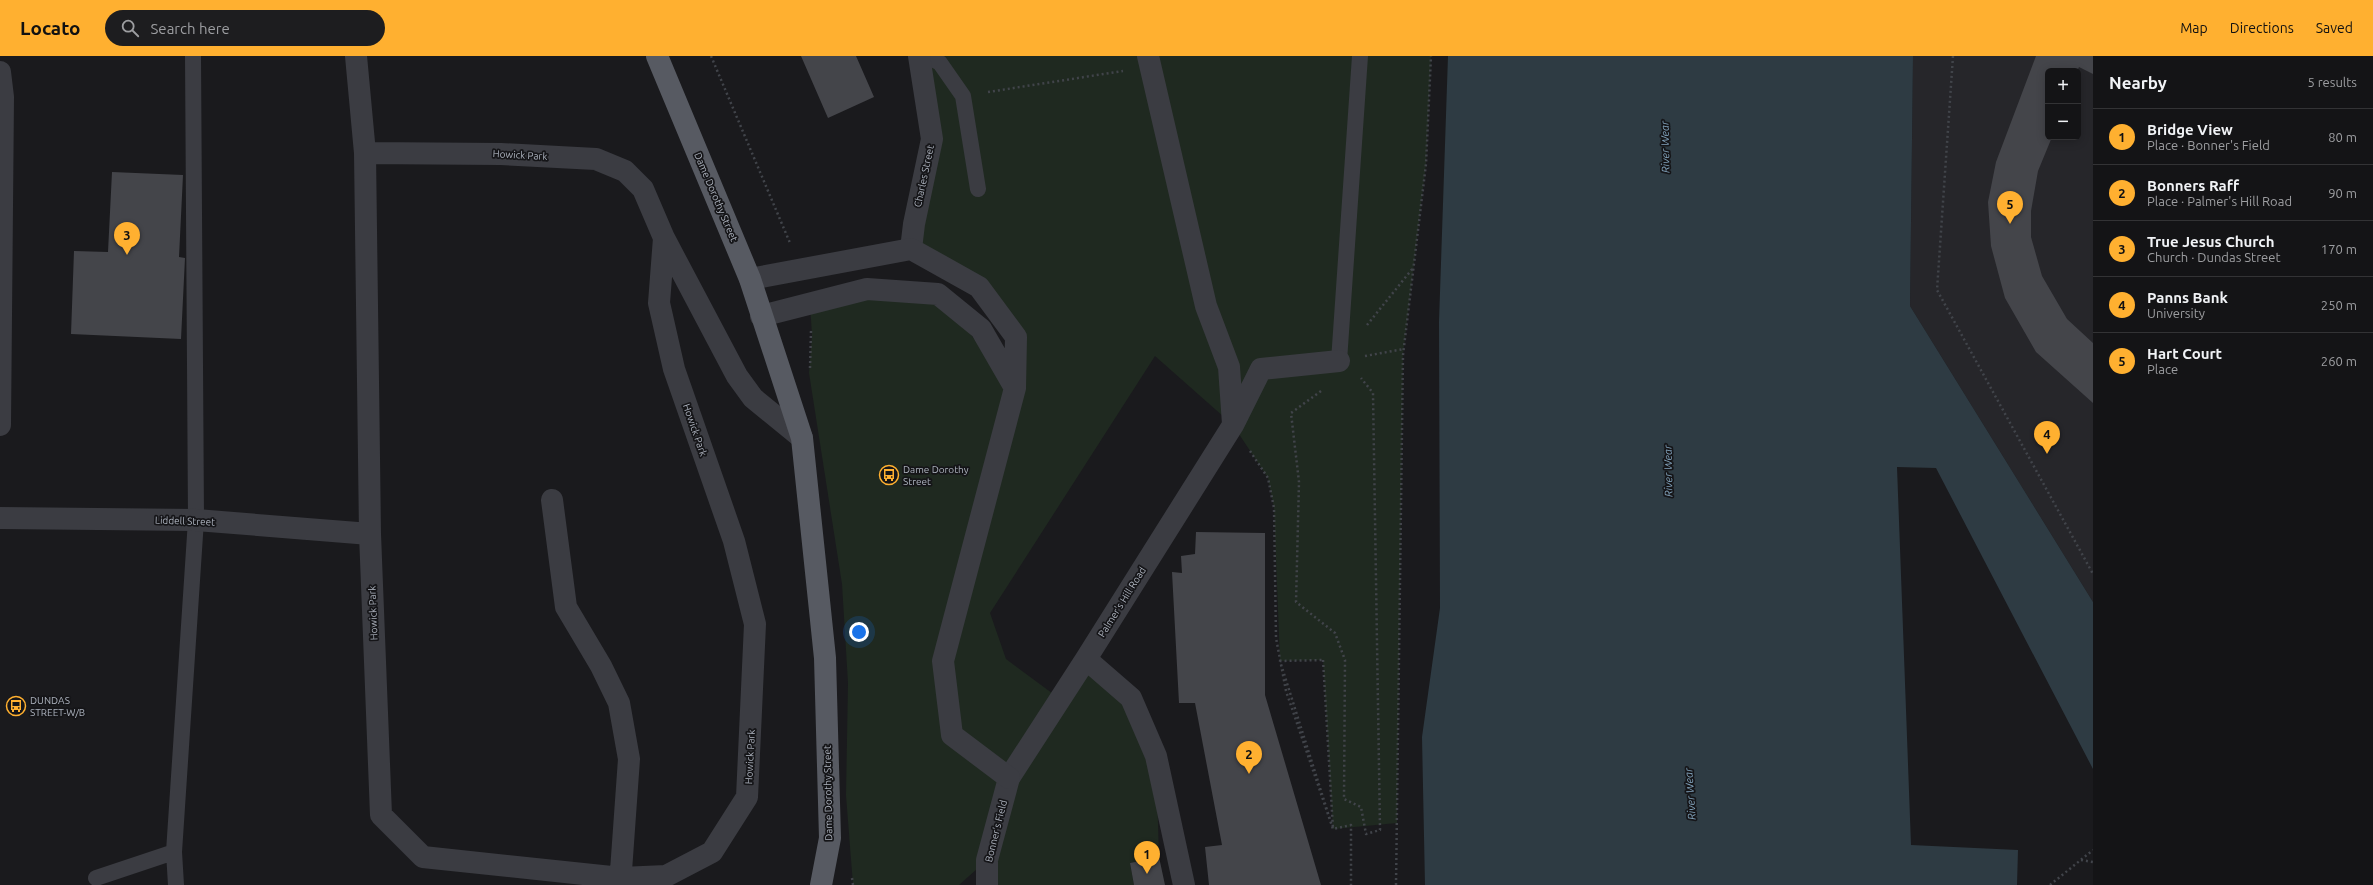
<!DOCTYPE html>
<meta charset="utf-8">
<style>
body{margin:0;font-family:Ubuntu,sans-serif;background:#1d1d1f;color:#f1f3f6}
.controls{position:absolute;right:12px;top:12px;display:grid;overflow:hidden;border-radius:6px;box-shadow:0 2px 10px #0003}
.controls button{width:36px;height:36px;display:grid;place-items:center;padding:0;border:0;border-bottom:1px solid #333335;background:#141416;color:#f1f3f6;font:20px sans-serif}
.you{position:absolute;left:859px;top:576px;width:14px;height:14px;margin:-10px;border:3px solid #fff;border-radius:50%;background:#1a73e8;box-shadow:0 0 0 6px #1a73e833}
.badge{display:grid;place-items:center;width:26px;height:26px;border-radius:50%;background:#ffb030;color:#111;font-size:13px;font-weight:700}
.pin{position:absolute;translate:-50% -33px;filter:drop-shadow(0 1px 2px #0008)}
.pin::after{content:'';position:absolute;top:21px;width:14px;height:12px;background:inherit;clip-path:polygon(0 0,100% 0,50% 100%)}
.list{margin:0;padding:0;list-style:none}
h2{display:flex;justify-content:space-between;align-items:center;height:52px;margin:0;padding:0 16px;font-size:17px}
h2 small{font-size:13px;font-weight:400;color:#9d9ea1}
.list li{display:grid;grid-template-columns:26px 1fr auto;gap:12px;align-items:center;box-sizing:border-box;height:56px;padding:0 16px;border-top:1px solid #333335}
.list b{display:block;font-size:15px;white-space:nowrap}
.list p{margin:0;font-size:13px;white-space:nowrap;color:#9d9ea1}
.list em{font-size:13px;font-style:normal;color:#9d9ea1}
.icon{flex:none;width:22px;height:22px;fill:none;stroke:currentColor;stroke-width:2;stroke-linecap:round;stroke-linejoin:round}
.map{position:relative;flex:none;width:2093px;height:829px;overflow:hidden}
header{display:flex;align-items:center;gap:24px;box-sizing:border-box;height:56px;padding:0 20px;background:#ffb030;color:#111}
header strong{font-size:19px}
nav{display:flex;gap:22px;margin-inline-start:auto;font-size:14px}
.search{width:280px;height:36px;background:#1d1d1f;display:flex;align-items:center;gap:10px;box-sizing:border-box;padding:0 14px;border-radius:22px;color:#9d9ea1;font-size:15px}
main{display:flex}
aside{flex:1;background:#141416}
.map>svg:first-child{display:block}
</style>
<header>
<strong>Locato</strong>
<div class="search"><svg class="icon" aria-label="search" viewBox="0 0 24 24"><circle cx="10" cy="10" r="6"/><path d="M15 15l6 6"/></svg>Search here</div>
<nav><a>Map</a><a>Directions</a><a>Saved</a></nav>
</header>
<main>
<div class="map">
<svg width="2093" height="829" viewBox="0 0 2093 829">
<rect width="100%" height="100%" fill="#1a1a1d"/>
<path fill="#26262a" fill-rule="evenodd" d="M 1913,0 L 2093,0 L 2093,546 L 1910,250 ZM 2048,15 L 2078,15 L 2078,81 L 2048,81 Z"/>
<path fill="#1f2920" d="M 919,0 L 1431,0 L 1426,108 L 1403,299 L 1397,767 L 1333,773 L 1323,604 L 1280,605 L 1274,452 L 1268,422 L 1233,369 L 1155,300 L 990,557 L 1006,603 L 1060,643 L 1086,603 L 1131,642 L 1156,700 L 1159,801 L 1130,807 L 1134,829 L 987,829 L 987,804 L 959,829 L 853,829 L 846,739 L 848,627 L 842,528 L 809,317 L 812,279 L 810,248 L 938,238 L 1014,332 L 1016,281 L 979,231 L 911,193 L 932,83 Z"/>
<path fill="#2e3b43" d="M 1448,0 L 1913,0 L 1910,250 L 2093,546 L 2093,713 L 1936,412 L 1897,411 L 1911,789 L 2018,794 L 2017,829 L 1425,829 L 1422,681 L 1440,552 L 1439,266 Z"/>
<path fill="#44454a" d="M 801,0 L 856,0 L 874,41 L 828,62 Z
M 2036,0 L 2093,0 L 2093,18 L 2079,11 L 2077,15 L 2048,15 L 2048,81 L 2052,81 L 2038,115 L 2031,155 L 2031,181 L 2042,220 L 2067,263 L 2093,287 L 2093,347 L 2036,296 L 2005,242 L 1991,190 L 1988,146 L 1996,106 Z
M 112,116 L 183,119 L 179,201 L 185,202 L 181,283 L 71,278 L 74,195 L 108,196 Z
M 1196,476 L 1265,477 L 1265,639 L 1321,829 L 1209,829 L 1205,791 L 1222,789 L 1195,647 L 1179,647 L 1172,516 L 1182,517 L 1181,500 L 1195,498 Z
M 1159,801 L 1165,829 L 1134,829 L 1130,807 Z"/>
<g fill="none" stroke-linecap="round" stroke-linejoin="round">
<path stroke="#41444a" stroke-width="2.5" stroke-dasharray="2 3" stroke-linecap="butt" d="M 711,0 L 790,187
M 1953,0 L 1937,234 L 2093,518
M 988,36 L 1123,15
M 1367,269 L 1413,212
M 1365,300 L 1404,293
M 810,312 L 811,275
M 1321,335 L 1291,357 L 1299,426 L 1296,546 L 1335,577 L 1345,604 L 1344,743 L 1361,751 L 1366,778 L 1380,774 L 1373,337 L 1361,322
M 1250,395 L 1268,422 L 1274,452 L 1276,582 L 1286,635 L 1333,773 L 1351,769 L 1351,829
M 1323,604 L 1333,773 L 1280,605 Z
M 2081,804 L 2093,806
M 852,822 L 853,829
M 1396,829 L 1403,299 L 1426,108 L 1431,0
M 2050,829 L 2093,794"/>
<path stroke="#3b3c42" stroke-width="16" d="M 927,0 L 940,7 L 963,40 L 978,133
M 1339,305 L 1360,0
M 174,796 L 176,829
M 96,822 L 174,796 L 196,464 L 193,0"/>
<path stroke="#3b3c42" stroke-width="22" d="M 356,0 L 365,97 L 370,478 L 381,759 L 423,801 L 621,822 L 666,820 L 712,796 L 747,741 L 755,568 L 734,485 L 674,313 L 659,247 L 664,182 L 643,133 L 625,115 L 596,103 L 501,98 L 365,97
M 1148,0 L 1206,250 L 1229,311 L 1233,368
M 0,16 L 3,41 L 0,369
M 664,182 L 737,320 L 753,342 L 802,382
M 911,193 L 914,168 L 932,83 L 919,0
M 552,444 L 566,551 L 601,610 L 619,647 L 629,703 L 620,829
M 0,462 L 196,464 L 370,478
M 1086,603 L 1131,642 L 1156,700 L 1184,829
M 987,829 L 987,804 L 1009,722 L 1086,603 L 1233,369 L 1261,313 L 1339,305"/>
<path stroke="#3b3c42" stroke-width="22" d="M 750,223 L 911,193 L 979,231 L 1016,281 L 1015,332 L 943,605 L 952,679 L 1009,722
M 761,260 L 867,233 L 938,238 L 981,273 L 1015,332"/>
<path stroke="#575a62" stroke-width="22" d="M 657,0 L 750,223 L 802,382 L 825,602 L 830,782 L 821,829"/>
</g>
<defs>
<g id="bus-ring" transform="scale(1)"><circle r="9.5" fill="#151518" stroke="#ffb030" stroke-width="1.5"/><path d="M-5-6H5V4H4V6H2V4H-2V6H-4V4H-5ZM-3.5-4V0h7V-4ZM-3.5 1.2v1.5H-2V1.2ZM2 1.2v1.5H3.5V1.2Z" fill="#ffb030"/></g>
</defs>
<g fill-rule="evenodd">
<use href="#bus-ring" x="889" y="419"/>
<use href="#bus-ring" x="16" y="650"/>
</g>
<g text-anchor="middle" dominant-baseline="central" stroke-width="3.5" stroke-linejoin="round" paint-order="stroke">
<g font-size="10" fill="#acb2bd" stroke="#151518">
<text transform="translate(520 99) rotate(3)">Howick Park</text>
<text transform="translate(924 120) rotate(-78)">Charles Street</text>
<text transform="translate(716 141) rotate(67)">Dame Dorothy Street</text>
<text transform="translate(695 374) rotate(71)">Howick Park</text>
<text transform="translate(185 465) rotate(2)">Liddell Street</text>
<text transform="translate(1122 546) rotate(-58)">Palmer's Hill Road</text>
<text transform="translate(373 557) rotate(-92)">Howick Park</text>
<text transform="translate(750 701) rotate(-87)">Howick Park</text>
<text transform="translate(828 737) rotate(-91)">Dame Dorothy Street</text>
<text transform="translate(996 775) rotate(-76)">Bonner's Field</text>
</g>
<g font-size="10" fill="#acb2bd" stroke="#151518" text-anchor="start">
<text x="903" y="413">Dame Dorothy<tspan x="903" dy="12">Street</tspan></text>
<text x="30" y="644">DUNDAS<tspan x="30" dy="12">STREET-W/B</tspan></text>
</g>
<g font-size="11" font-style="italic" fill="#81a2bb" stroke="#151518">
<text transform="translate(1665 91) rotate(-91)">River Wear</text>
<text transform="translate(1668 415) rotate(-91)">River Wear</text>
<text transform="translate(1690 738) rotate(-94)">River Wear</text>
</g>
</g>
</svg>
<div class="controls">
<button>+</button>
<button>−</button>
</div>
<div class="you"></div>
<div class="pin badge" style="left:1147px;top:818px">1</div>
<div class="pin badge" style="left:1249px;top:718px">2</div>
<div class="pin badge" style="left:127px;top:199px">3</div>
<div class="pin badge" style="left:2047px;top:398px">4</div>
<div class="pin badge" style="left:2010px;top:168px">5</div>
</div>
<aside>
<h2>Nearby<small>5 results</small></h2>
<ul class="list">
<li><span class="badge">1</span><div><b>Bridge View</b><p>Place · Bonner's Field</p></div><em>80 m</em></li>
<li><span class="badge">2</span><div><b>Bonners Raff</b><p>Place · Palmer's Hill Road</p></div><em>90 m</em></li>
<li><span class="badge">3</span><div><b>True Jesus Church</b><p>Church · Dundas Street</p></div><em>170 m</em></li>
<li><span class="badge">4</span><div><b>Panns Bank</b><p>University</p></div><em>250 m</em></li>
<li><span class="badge">5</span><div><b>Hart Court</b><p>Place</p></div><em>260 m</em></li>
</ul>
</aside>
</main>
